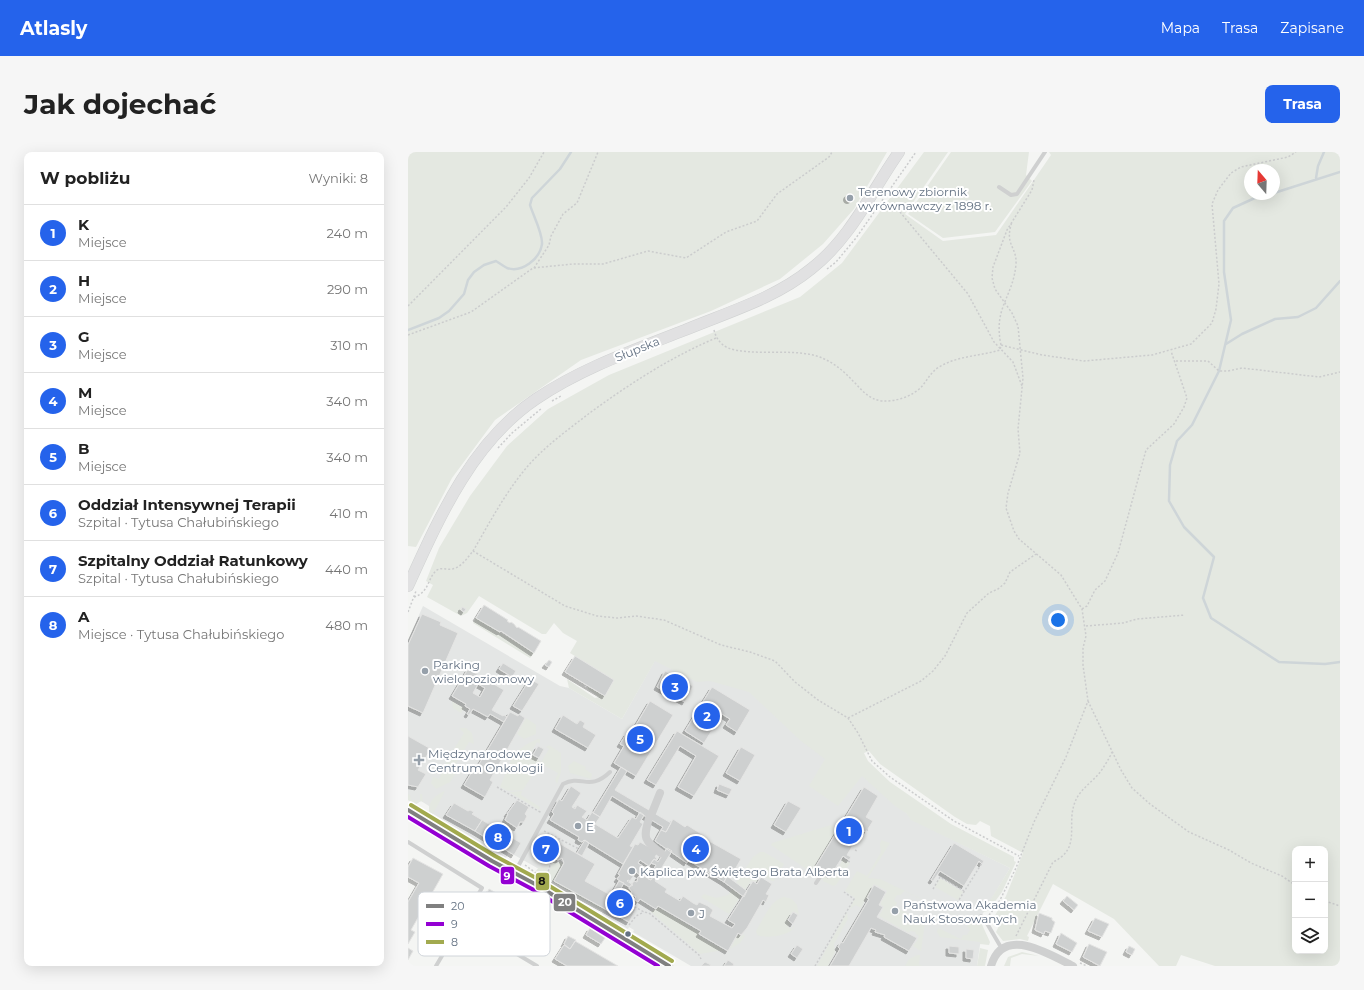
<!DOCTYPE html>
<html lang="pl">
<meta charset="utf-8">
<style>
body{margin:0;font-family:Montserrat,sans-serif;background:#f6f6f6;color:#222}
.controls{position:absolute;right:12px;bottom:12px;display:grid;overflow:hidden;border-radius:8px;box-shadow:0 4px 16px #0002}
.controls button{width:36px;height:36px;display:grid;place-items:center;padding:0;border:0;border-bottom:1px solid #e0e0e0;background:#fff;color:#222;font:20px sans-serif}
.compass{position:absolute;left:836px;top:12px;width:36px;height:36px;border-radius:50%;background:#fff;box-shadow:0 4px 16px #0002;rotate:341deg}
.you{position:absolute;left:650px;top:468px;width:14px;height:14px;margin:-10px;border:3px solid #fff;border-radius:50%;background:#1a73e8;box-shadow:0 0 0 6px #1a73e833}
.badge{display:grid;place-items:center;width:26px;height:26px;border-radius:50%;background:#2563eb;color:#fff;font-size:13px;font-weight:700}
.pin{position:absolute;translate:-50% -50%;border:2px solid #fff;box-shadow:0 1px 4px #0006}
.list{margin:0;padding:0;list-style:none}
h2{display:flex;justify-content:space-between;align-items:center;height:52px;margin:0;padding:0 16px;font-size:17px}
h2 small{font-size:13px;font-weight:400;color:#767676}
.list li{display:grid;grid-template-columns:26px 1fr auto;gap:12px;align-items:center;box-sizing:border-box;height:56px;padding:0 16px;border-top:1px solid #e0e0e0}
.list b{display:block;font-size:15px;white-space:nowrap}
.list p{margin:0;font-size:13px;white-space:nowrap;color:#767676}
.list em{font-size:13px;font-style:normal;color:#767676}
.icon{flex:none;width:22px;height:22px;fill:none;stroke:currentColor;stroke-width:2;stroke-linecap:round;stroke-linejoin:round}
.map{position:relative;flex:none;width:932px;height:814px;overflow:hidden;border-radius:8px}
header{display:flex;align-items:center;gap:24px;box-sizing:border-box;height:56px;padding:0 20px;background:#2563eb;color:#fff}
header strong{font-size:19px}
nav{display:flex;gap:22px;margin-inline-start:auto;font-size:14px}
.intro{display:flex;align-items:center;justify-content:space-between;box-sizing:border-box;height:96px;padding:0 24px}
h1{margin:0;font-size:28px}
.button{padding:10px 18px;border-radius:8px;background:#2563eb;color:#fff;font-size:14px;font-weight:700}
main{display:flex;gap:24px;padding:0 24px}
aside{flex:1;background:#fff;border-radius:8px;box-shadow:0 4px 16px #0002}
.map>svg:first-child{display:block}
</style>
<header>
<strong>Atlasly</strong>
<nav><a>Mapa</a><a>Trasa</a><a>Zapisane</a></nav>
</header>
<div class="intro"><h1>Jak dojechać</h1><a class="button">Trasa</a></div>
<main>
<aside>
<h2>W pobliżu<small>Wyniki: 8</small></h2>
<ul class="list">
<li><span class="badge">1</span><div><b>K</b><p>Miejsce</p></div><em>240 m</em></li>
<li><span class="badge">2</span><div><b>H</b><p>Miejsce</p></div><em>290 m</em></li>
<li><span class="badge">3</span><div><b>G</b><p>Miejsce</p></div><em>310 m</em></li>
<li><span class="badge">4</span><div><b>M</b><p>Miejsce</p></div><em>340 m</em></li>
<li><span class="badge">5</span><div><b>B</b><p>Miejsce</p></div><em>340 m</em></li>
<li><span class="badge">6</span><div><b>Oddział Intensywnej Terapii</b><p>Szpital · Tytusa Chałubińskiego</p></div><em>410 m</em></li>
<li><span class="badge">7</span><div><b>Szpitalny Oddział Ratunkowy</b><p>Szpital · Tytusa Chałubińskiego</p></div><em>440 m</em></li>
<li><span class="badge">8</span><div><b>A</b><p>Miejsce · Tytusa Chałubińskiego</p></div><em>480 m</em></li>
</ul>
</aside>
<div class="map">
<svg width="932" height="814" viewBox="0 0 932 814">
<defs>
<filter id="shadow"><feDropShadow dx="-3" dy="3" stdDeviation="0" flood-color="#0004"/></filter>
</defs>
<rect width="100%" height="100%" fill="#f4f5f3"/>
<path fill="#e4e6e5" d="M 15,454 L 152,534 L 161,536 L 214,567 L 263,480 L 427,568 L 503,667 L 602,716 L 568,773 L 574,779 L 569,814 L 283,814 L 225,780 L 226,778 L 221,775 L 220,777 L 194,762 L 195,759 L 143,729 L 145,725 L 101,700 L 98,706 L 22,660 L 21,654 L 13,649 L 8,652 L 0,648 L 0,488 Z"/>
<path fill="#e4e8e1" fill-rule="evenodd" d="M 0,0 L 479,0 L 446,57 L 415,92 L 372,127 L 303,159 L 173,208 L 87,268 L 44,326 L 8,395 L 0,394 Z
M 516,0 L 540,0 L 497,62 L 535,89 L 588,83 L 643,3 L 641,0 L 932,0 L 932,814 L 807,814 L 773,803 L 768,814 L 751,814 L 706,767 L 645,732 L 619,784 L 621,785 L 620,789 L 612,787 L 595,789 L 588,780 L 591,774 L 585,767 L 598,744 L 615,701 L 583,684 L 582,674 L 572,669 L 568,673 L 559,672 L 547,665 L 472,612 L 461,599 L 456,601 L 460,609 L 482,630 L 543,672 L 606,705 L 606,709 L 608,710 L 594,740 L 580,759 L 575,760 L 602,716 L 503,668 L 498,661 L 487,654 L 454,624 L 430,654 L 401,634 L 417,607 L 393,589 L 341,540 L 302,529 L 289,530 L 247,509 L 214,567 L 161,536 L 159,527 L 187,546 L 191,545 L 180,537 L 180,535 L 197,544 L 206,528 L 162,501 L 169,489 L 155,481 L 146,471 L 138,482 L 134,482 L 71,444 L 59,461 L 53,464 L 19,445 L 25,433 L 18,429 L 31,396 L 62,344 L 99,294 L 140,257 L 201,223 L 392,145 L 434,111 ZM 842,18 L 866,18 L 866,42 L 842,42 ZM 887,697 L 917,697 L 917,799 L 887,799 Z
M 543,0 L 621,0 L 618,23 L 624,29 L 587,80 L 535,86 L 500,62 Z
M 68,466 L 126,501 L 122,506 L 65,471 Z
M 44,549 L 56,556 L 53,561 L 45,556 Z
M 118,566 L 128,573 L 128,582 L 116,587 L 109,582 Z
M 51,576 L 58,576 L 64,581 L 66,592 L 61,590 L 44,618 L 48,621 L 42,630 L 28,637 L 23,631 L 25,625 L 31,627 L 39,608 L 56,581 Z
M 130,587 L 132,587 L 132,592 L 129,590 L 122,603 L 133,610 L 141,597 L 138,595 L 141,593 L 153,601 L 153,620 L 149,632 L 147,628 L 150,621 L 132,611 L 115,638 L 100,639 L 92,635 C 103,610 102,598 130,587 Z
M 166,609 L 178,615 L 177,617 L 184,622 L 183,627 L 162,621 L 160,614 Z
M 37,639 L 25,662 L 21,660 C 21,648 26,644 37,639 Z
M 114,639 L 113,643 L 132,655 L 131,658 L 101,640 Z
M 0,642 L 2,643 L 3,648 L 12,648 L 12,642 L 14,642 L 15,650 L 13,649 L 8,652 L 0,648 Z
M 423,673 L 430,677 L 406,715 L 413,720 L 411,724 L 407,723 L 363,693 L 364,691 Z
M 473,688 L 482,691 L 460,726 L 472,727 L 568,773 L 571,766 L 582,790 L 581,793 L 572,792 L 572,790 L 532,785 L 529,780 L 530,776 L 553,787 L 555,783 L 559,783 L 562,778 L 559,774 L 561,770 L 496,739 L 493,743 L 489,743 L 486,748 L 489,751 L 487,755 L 517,770 L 513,799 L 505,794 L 509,789 L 511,784 L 507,781 L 508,780 L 502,779 L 501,781 L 471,764 L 476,755 L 472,752 L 479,739 L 466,732 L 453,756 L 448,753 L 441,757 L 447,746 L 437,739 L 449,719 L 459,724 L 473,700 L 472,692 Z
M 352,700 L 356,700 L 376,712 L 366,729 L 364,729 L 353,723 L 348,730 L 343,729 L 321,762 L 293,745 L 296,742 L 308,746 L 320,743 L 345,705 Z
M 435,707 L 442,711 L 428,733 L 425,734 L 415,729 L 414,725 L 416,721 L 424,726 Z
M 153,710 L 156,712 L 146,729 L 196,757 L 194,759 L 141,727 L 140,723 L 144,711 Z
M 139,712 L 141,713 L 136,723 L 128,719 L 131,715 L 136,716 Z
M 532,726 L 555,740 L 550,748 L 527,735 Z
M 376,745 L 384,747 L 389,753 L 391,763 L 385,759 L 379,768 L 382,770 L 380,775 L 384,777 L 386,773 L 386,776 C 379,784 359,787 349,783 L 348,779 C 355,768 363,747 376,745 Z
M 250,755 L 292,780 L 290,783 L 316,798 L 292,802 L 243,760 Z
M 439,760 L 440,767 L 426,792 L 427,800 L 420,814 L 409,814 Z
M 330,782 L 334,784 L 335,782 L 337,784 L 332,791 L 322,797 Z
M 572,796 L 580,798 L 577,814 L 569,814 Z
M 614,800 L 631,804 L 614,802 L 603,806 L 602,814 L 596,814 L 600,805 Z
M 509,803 L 512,803 L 511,813 L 515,814 L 497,814 L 501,807 Z"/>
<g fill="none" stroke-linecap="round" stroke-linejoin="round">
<path stroke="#ced5d8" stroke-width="2.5" d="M 908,26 L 910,14 L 916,0
M 866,41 L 932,20
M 863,42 L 849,45 L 825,56 L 816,69 L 816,120 L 823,168 L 811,219 L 784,273 L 769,289 L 762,313 L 761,349 L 776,375 L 806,405 L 795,446 L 803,466 L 871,510 L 917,512 L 932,510
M 0,178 L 31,166 L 41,159 L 56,142 L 60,128 L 66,120 L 76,113 L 88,109 C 91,111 95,114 99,116 C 114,121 132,107 134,92 C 135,82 125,63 122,53 L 124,46 L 152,17 L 163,0
M 818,192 L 834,182 L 867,167 L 890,165 L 908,156 L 932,129"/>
</g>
<path fill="#ced0d0" stroke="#e4e4e3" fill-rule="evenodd" filter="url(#shadow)" d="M438.5 45a3.5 3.5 0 1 1 7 0a3.5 3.5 0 1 1-7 0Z
M 76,453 L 100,468 L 99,469 L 102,471 L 103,470 L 106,472 L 109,476 L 110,475 L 133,489 L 126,501 L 93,479 L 92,480 L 68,466 Z
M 54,455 L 58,457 L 56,460 L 53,458 Z
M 14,462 L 33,470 L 32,473 L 50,481 L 15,561 L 0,554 L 0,493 Z
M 167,504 L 206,528 L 197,544 L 157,520 Z
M 141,508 L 144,510 L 141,515 L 137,513 Z
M 95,511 L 108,519 L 104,525 L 91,517 Z
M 60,517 L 96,538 L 84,558 L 95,564 L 96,563 L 99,565 L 96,570 L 82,562 L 80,565 L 65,557 L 61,563 L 59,562 L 62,557 L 57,554 L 58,552 L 44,544 ZM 70,532 L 77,536 L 72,545 L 65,541 Z
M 257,519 L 285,534 L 277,550 L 249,535 Z
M 122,527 L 131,532 L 114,559 L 105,554 Z
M 304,535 L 342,558 L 329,580 L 318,573 L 322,567 L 314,562 L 296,591 L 277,579 Z
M 242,549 L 265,563 L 228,624 L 206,611 L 216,594 L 212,592 L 219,581 L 222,583 Z
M 102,560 L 110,564 L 111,562 L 117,566 L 82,628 L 85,630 L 77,645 L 56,633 L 65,618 L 67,619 Z
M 155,563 L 169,572 L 172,568 L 177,571 L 175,575 L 188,583 L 180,596 L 147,577 Z
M 269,579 L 311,604 L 286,644 L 270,635 L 288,604 L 272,594 L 248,633 L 239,628 Z
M 0,584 L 23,597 L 10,618 L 18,622 L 10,635 L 0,633 Z
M 130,594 L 136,597 L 131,606 L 125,603 Z
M 333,595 L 347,603 L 332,629 L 318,621 Z
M 213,615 L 219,619 L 207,638 L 263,671 L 258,680 L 253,678 L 255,675 L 204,644 L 192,665 L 185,661 Z
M 311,632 L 324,637 L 321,643 L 309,638 Z
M 163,634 L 173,641 L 164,655 L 167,657 L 169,653 L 179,659 L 174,665 L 179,668 L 184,660 L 192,665 L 187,672 L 210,686 L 224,665 L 228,667 L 232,660 L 236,663 L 232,670 L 235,672 L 222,694 L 225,695 L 215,712 L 176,688 L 174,690 L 170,688 L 171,685 L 142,668 L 146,662 L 144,660 L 151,647 L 154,649 Z
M 456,635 L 470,644 L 458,665 L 465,669 L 458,680 L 454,678 L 439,703 L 443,705 L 441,708 L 435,704 L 423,723 L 408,714 Z
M 109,648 L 121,655 L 117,662 L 119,664 L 116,670 L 112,670 L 109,676 L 97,668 L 100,662 L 99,662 Z
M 380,649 L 393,656 L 378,680 L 366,673 Z
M 46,651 L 60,659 L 62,658 L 66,660 L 64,662 L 74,668 L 67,679 L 38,663 Z
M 265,667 L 277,675 L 279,673 L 295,683 L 294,685 L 333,707 L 325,721 L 322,719 L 316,730 L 280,708 L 279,711 L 247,689 L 253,678 L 258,680 Z
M 74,668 L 113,691 L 106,703 L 67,679 Z
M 135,682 L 187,712 L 177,729 L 228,757 L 221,770 L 146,729 L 156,711 L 154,706 L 150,708 L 127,696 Z
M 177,688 L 181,691 L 174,704 L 169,701 Z
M 232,690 L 250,700 L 247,705 L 249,706 L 248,708 L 246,707 L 241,714 L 232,708 L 230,711 L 247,722 L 243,728 L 240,727 L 242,723 L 235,719 L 232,723 L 228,720 L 222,729 L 220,728 L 219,729 L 225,733 L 221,735 L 209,727 L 212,723 L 210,722 L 227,692 L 230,693 Z
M 546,691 L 576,709 L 574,712 L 571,709 L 556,734 L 532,719 L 525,729 L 523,728 Z
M 259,696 L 264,699 L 248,725 L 244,720 L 248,713 L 243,711 L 246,707 L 250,710 Z
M 5,706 L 35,722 L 3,778 L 7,780 L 0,792 L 0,750 L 11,731 L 0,725 L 0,715 Z
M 234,723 L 243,728 L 246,723 L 249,725 L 247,729 L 259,737 L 257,740 L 272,749 L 275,744 L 285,751 L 289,753 L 291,750 L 300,754 L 305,758 L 302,764 L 324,776 L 327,772 L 320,768 L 345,729 L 349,732 L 353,725 L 364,732 L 358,742 L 361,743 L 358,750 L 355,748 L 339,776 L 333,783 L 330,781 L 320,799 L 291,782 L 293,779 L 250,754 L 248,757 L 232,747 L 230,750 L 226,747 L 228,745 L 223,742 L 224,740 L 221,736 L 226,729 L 229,730 L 230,725 Z
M 319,724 L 339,739 L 336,745 L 316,730 Z
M 211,729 L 216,731 L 207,746 L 203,743 Z
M 466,733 L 478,740 L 471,753 L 475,755 L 469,765 L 509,786 L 501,799 L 476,785 L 477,783 L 467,780 L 468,778 L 463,776 L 441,814 L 422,814 L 432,797 L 430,795 L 433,790 L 435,791 L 461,747 L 459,746 Z
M 81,737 L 117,757 L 110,769 L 87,754 L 83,760 L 72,753 Z
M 659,744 L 670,753 L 666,758 L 655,749 Z
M 385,760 L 390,763 L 385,772 L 380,768 Z
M 631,761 L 644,766 L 644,768 L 647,770 L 643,781 L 637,779 L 636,782 L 627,778 Z
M 687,766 L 701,772 L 694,785 L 680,779 Z
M 182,776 L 197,786 L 193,792 L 178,783 Z
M 653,781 L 669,791 L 664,800 L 648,792 Z
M 160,784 L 168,788 L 162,797 L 156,792 Z
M 167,789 L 210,814 L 159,814 L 147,807 L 156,793 L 162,797 Z
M 681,792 L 699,800 L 692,814 L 675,805 Z
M 389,793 L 395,797 L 389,806 L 383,802 Z
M 541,794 L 551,795 L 551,802 L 541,801 Z
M 721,794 L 727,797 L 724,803 L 718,800 Z
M 0,796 L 5,799 L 0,808 Z
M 558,797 L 566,798 L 565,807 L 558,806 Z
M 320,808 L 326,812 L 325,814 L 316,814 Z
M 297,810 L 303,813 L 302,814 L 293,814 Z"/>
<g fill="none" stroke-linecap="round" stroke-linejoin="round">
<g stroke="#d0d2d2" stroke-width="12">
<path id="secondary" d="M 0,434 C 31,366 64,290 128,247 C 174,216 226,198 277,178 C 320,160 366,147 403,117 C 443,86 463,40 491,0"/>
</g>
<path stroke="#cbcccd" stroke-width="1.5" stroke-dasharray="2 2" stroke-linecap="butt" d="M 492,60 L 560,142 L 586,190 L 605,210 L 614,234
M 126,116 L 141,93 L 143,84 L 155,62 L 169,51 L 190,0
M 419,117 L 428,110 L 448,86 L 508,0
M 0,154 L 98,55 L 121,26 L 136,0
M 306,178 C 308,186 312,192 320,196 C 343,204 379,197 405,203 C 421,207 434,217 445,229 C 454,238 460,247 474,249 C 488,250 506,244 515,233 C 520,227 523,220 531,215 C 549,204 572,204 592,198 L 593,193 L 634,203 L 676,209 L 744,203 L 783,192 L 804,171 L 808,157 L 811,132 L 804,52 L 810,38 L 823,21 L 833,15 L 880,5 L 888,0
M 0,183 L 63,160 L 125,116 L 165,112 L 195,112 L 240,99 L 278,106 L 318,80 L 349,69 L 369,42 L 421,5 L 424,0
M 593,193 C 585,155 605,146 608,112 C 609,94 596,93 604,70
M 768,209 L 800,209 L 811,219 L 820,219 L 834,216 L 911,225 L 932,220
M 144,249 L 153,244
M 90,296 L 104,281 L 134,256
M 65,399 C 82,370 97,341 119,315 C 137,294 161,277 183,260 C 223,231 263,205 308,186
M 6,445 C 22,440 19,426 29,418 C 34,415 39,418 44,417 C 53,416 60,405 65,399 L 157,454 L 189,464 L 209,466 L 228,464 L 256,468 L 313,493 L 342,500 L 367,509 L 387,530 L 410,548 L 440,566 L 450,581 L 464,609 L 482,625 L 546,669 L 611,704
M 674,457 L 679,454 L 687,438 L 697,429 L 710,401 L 738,298 L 766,272 L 776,255 L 779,246 L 763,199
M 0,460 L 8,439
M 678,474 L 715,471 L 729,467 L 777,463
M 177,535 L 178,534
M 680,549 L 713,618 L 724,636 L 742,652 L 781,680 L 821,698 L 843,711 L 874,724 L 887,733
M 440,566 L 513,529 L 525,519 L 537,504 L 559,461 L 581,441 L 590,437 L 597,431 L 602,420 L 628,402
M 89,635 L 132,660 L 131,662
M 38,672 L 74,693
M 459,678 L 460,678
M 136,679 L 171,697
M 447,698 L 449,699
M 440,709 L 442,710
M 117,713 L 128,721
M 138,727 L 143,710 L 154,708
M 525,737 L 532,725 L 556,739
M 216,749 L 236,760 L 241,761 L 291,803 L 293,807
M 917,749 L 932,754
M 549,751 L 574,711
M 581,763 L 590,752 L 608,716 L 626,670 L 658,605 L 680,549 L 675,513 L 675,496 L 678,484 L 674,457 L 653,423 L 611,387 L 606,379 L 598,356 L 600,341 L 612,301 L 610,277 L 615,226 L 610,174 L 604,161 L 587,137 L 584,126 L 585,115 L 599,78 L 624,38 L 626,28
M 221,773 L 228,764 L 236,760
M 608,784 L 645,710 C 673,697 659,674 666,653 C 670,638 684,631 693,619 C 697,613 701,607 704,600
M 672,811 L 679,814
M 407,814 L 446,747 L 436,740"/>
<path stroke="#cfd0d0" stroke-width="4" d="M 591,35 L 603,43 L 609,42 L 637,0
M 0,690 L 74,736 L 28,814
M 107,720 L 155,632 C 174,622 181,640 202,620
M 408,731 L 416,719
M 573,764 L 577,768 L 594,797
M 54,769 L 129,814"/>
<path stroke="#cfd0d0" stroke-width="8" d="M 0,658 L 84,709 L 127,732 L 261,814
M 244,661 L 252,641
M 241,666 C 235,687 236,688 253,701
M 583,814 C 595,772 642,803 665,814"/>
<use href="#secondary" stroke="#e1e1e2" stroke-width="11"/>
<g stroke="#fff" stroke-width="7">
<path id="bus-1" d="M 0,658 L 84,709 L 127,732 L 261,814"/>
</g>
<g stroke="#fff" stroke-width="7">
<path id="bus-2" d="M 0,665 L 81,714 L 124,737 L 250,814"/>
</g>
<g stroke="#fff" stroke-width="7">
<path id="bus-3" d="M 3,653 L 87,704 L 130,727 L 264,809"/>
</g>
<use href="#bus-1" stroke="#808080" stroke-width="4"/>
<use href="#bus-2" stroke="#9400d3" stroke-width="4"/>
<use href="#bus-3" stroke="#a2aa4f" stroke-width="4"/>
</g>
<g fill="#96a0aa" stroke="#fff" stroke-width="1.5">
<circle cx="442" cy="46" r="4"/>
<circle cx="17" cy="519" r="4"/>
<path d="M9 602h4v4h4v4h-4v4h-4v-4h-4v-4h4z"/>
<circle cx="170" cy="674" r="4"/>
<circle cx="224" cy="719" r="4"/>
<circle cx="487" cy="759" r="4"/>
<circle cx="283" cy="761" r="4"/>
</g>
<circle fill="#647283" stroke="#fff" stroke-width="1.5" cx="220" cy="782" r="3.5"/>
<g text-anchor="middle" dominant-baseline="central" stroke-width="4" stroke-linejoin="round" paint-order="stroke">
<g font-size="12" fill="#647283" stroke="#fff" text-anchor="start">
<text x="450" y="39">Terenowy zbiornik<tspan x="450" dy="14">wyrównawczy z 1898 r.</tspan></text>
<text x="25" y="512">Parking<tspan x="25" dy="14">wielopoziomowy</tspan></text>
<text x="20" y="601">Międzynarodowe<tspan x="20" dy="14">Centrum Onkologii</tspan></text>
<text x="178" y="674">E</text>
<text x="232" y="719">Kaplica pw. Świętego Brata Alberta</text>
<text x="495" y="752">Państwowa Akademia<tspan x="495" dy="14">Nauk Stosowanych</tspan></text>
<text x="291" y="761">J</text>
</g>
<g font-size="12" fill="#647283" stroke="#fff">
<text transform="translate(229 197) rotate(-22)">Słupska</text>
</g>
</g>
<rect x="10" y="740" width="132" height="64" rx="6" fill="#fff" stroke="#d0d5da" stroke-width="1"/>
<rect x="18" y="752" width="18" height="4" fill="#808080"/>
<rect x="18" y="770" width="18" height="4" fill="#9400d3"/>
<rect x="18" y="788" width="18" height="4" fill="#a2aa4f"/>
<g font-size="11" fill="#647283">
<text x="43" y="758">20</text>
<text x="43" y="776">9</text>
<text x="43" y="794">8</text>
</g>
<g stroke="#fff" stroke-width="1.5">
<rect x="92" y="714" width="15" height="19" rx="4" fill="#9400d3"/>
<rect x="127" y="720" width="15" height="19" rx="4" fill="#a2aa4f"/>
<rect x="145" y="741" width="23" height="19" rx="4" fill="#808080"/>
</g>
<g font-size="11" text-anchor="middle" font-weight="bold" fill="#fff">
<text x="99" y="728">9</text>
<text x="157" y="754">20</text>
</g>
<g font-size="11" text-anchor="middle" font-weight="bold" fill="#111">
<text x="134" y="733">8</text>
</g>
</svg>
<div class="controls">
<button>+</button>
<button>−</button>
<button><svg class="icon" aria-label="layers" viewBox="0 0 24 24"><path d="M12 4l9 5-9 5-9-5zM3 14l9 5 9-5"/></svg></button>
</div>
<svg class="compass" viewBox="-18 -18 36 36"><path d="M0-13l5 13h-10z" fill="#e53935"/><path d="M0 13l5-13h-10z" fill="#767676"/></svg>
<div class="you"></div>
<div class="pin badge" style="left:441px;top:679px">1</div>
<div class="pin badge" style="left:299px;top:564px">2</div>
<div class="pin badge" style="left:267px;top:535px">3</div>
<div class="pin badge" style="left:288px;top:697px">4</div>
<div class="pin badge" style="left:232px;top:587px">5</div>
<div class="pin badge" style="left:212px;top:751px">6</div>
<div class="pin badge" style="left:138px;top:697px">7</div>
<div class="pin badge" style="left:90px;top:685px">8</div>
</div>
</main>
